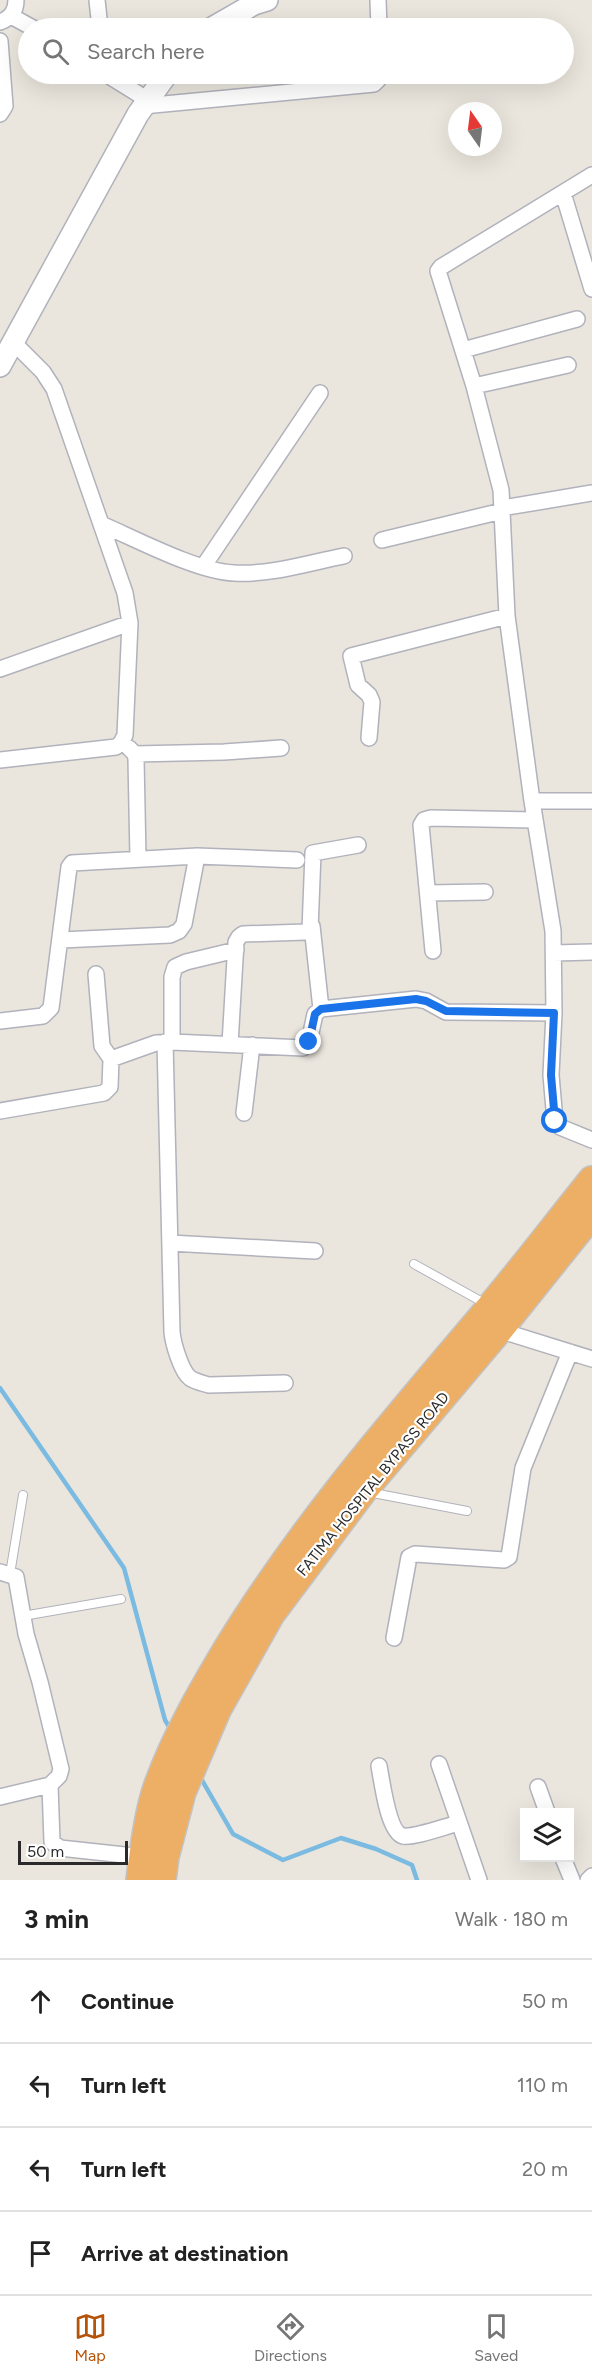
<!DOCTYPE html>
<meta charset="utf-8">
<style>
body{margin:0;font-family:Figtree,sans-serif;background:#f2f2f2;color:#222}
.controls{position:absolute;right:18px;bottom:18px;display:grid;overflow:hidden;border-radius:0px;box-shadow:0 6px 24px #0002}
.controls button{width:54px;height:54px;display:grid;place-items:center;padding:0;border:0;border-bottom:2px solid #e0e0e0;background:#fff;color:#222;font:30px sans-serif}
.compass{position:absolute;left:448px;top:102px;width:54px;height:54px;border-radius:50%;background:#fff;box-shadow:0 6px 24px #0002;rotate:346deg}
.scale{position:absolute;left:18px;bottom:15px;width:110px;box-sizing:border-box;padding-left:6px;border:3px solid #2a2a2a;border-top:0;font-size:16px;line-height:21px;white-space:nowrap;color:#2a2a2a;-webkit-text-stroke:4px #fff;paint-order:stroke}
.stop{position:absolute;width:18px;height:18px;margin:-14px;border:4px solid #1a73e8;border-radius:50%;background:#fff}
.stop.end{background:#1a73e8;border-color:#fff;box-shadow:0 2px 6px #0008}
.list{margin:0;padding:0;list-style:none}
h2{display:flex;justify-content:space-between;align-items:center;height:78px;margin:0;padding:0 24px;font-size:26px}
h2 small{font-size:20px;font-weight:400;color:#767676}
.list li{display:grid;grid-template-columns:39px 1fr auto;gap:18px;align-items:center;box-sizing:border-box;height:84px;padding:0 24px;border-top:2px solid #e0e0e0}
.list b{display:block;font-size:22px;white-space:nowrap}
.list em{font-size:20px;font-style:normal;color:#767676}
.icon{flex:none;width:33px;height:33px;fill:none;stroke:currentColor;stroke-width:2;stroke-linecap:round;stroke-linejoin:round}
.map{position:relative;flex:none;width:592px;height:1880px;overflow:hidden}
.search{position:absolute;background:#fff;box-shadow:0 6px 24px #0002;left:18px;right:18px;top:18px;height:66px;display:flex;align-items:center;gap:15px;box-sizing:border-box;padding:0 21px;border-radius:33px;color:#767676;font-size:22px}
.sheet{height:414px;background:#fff}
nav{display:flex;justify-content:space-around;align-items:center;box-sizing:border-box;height:84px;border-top:2px solid #e0e0e0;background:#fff;font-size:16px;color:#767676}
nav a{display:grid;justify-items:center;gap:3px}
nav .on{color:#b45309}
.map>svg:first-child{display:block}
</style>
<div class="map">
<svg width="592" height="1880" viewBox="0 0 592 1880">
<rect width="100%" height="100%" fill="#eae6dd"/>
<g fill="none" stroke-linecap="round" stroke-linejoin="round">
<path stroke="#7bbbe1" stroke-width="4.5" d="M 0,1388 L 124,1568 L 165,1720 L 171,1730
M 199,1775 L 233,1834 L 283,1860 L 341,1838 L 376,1849 L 412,1865 L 417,1880"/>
<g stroke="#b1b2bc" stroke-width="10">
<path id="lane" d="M 414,1264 L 486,1304
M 368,1492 L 467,1511
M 10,1574 L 23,1495
M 23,1616 L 121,1599"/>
</g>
<g stroke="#b1b2bc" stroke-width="18">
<path id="street" d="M 97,0 L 100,28
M 378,0 L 379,28
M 11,16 L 33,28
M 0,22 C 11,18 16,11 16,0
M 0,41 L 5,106 L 0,114
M 106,74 L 148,100
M 143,106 L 374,84 L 378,80 L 380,74
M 592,175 L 441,267 L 438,271 L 474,386 L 501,490 L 507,616 L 532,801 L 553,931 L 554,1013 L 551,1075 L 555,1121 L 560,1127 L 592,1140
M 563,193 L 592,289
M 463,350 L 577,319
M 474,386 L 568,365
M 502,508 L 592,493
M 101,524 C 136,539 198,572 234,573 C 271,575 308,563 344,556
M 382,540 L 502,511
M 203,567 L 320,393
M 0,669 L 130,623
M 369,738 L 372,702 L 369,695 L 358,685 L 351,656 L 507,616
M 129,748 L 135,754 L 136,759 L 138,858
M 135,754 L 224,752 L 281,748
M 0,760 L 116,747 L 121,743 L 125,735 L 130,623 L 125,593 L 54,389 L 43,372 L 13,342
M 532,801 L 592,801
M 428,893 L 485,892
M 312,926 L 321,1009
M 61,940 L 170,935 L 179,931 L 184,924 L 197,856
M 433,951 L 421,825 L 424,820 L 431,818 L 535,820
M 554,953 L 592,952
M 96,974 L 102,1046 L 111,1059
M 0,1021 L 43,1016 L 51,1008 L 69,867 L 72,863 L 197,856 L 297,860
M 165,1042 L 172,1332 C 173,1343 181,1371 190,1378 C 196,1382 202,1383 209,1385 L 285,1383
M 172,1042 L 172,977 L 175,967 L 186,962 L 236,950
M 230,1044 L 236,942 L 239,937 L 243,934 L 305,932 L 310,930 L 313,853 L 358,845
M 0,1111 L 104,1093 L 110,1087 L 111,1059 L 156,1043 L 172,1042 L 303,1048 L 309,1042 L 315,1014 L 321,1009 L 416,999 L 426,1001 L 446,1012 L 554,1013
M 244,1113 L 252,1045
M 170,1243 L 315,1251
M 499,1330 L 592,1359
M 0,1572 L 16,1577 L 26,1634 L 40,1682 L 61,1769 L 59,1776 L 50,1785 L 52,1842 L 60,1848 L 143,1857
M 394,1638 L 409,1557 L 415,1554 L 504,1560 L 509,1557 L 523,1468 L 570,1352
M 439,1764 L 479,1880
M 379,1766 C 382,1781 388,1832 403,1836 C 414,1838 446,1826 459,1823
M 538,1787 L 547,1812
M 0,1797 L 50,1785
M 563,1858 L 572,1880
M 588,1880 L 592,1876"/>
</g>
<g stroke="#b1b2bc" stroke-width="24">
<path id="secondary" d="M 212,28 L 254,4 L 267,0
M 0,366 L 138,114 L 167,74"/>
</g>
<g stroke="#c3c3c3" stroke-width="30">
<path id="highway" d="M 140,1880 C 143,1853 149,1807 159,1782 C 176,1736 202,1691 227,1649 C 301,1528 390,1425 481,1318 C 519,1273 555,1226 592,1180
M 162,1880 L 165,1857 L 182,1792 L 217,1710 L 271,1614 L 363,1491 L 499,1330 L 592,1214"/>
</g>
<use href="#lane" stroke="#fff" stroke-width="8"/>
<use href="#street" stroke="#fff" stroke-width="15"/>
<use href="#secondary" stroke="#fff" stroke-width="21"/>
<use href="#highway" stroke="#edaf66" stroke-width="27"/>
</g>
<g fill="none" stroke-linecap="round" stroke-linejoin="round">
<path stroke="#1a73e8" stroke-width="8" d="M 309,1042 L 315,1014 L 321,1009 L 416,999 L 426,1001 L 446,1011 L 554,1013 L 551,1075 L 555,1121"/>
</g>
<g text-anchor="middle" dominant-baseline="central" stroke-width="4.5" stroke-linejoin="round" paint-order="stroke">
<g font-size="15" fill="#2a2a2a" stroke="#fff">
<text transform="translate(373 1484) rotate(-51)">FATIMA HOSPITAL BYPASS ROAD</text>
</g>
</g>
</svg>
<div class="controls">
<button><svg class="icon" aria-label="layers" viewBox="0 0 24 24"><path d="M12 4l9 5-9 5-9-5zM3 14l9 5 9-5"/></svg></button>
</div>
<svg class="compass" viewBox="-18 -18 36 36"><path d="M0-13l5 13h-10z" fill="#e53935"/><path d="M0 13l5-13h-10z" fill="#767676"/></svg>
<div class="scale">50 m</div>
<div class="stop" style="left:555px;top:1121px"></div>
<div class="stop end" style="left:309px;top:1042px"></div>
<div class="search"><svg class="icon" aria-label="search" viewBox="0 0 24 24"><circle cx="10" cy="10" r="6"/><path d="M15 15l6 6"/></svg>Search here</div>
</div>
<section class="sheet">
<h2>3 min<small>Walk · 180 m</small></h2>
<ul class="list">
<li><svg class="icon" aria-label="ahead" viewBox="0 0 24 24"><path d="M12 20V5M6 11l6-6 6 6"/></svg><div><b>Continue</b></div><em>50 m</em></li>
<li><svg class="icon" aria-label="left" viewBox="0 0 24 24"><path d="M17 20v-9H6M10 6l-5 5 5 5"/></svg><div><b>Turn left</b></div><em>110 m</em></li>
<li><svg class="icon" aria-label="left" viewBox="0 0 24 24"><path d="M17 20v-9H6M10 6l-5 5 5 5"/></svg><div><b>Turn left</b></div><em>20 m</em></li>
<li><svg class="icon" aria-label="arrive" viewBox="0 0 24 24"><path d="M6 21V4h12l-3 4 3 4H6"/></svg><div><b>Arrive at destination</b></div></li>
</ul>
</section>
<nav>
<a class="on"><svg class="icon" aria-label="map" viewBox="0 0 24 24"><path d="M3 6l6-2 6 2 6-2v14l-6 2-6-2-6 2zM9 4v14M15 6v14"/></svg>Map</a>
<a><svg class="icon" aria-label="directions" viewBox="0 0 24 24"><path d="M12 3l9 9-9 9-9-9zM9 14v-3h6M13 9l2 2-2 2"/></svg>Directions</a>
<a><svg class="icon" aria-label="saved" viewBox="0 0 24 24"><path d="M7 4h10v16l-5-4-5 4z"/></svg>Saved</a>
</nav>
